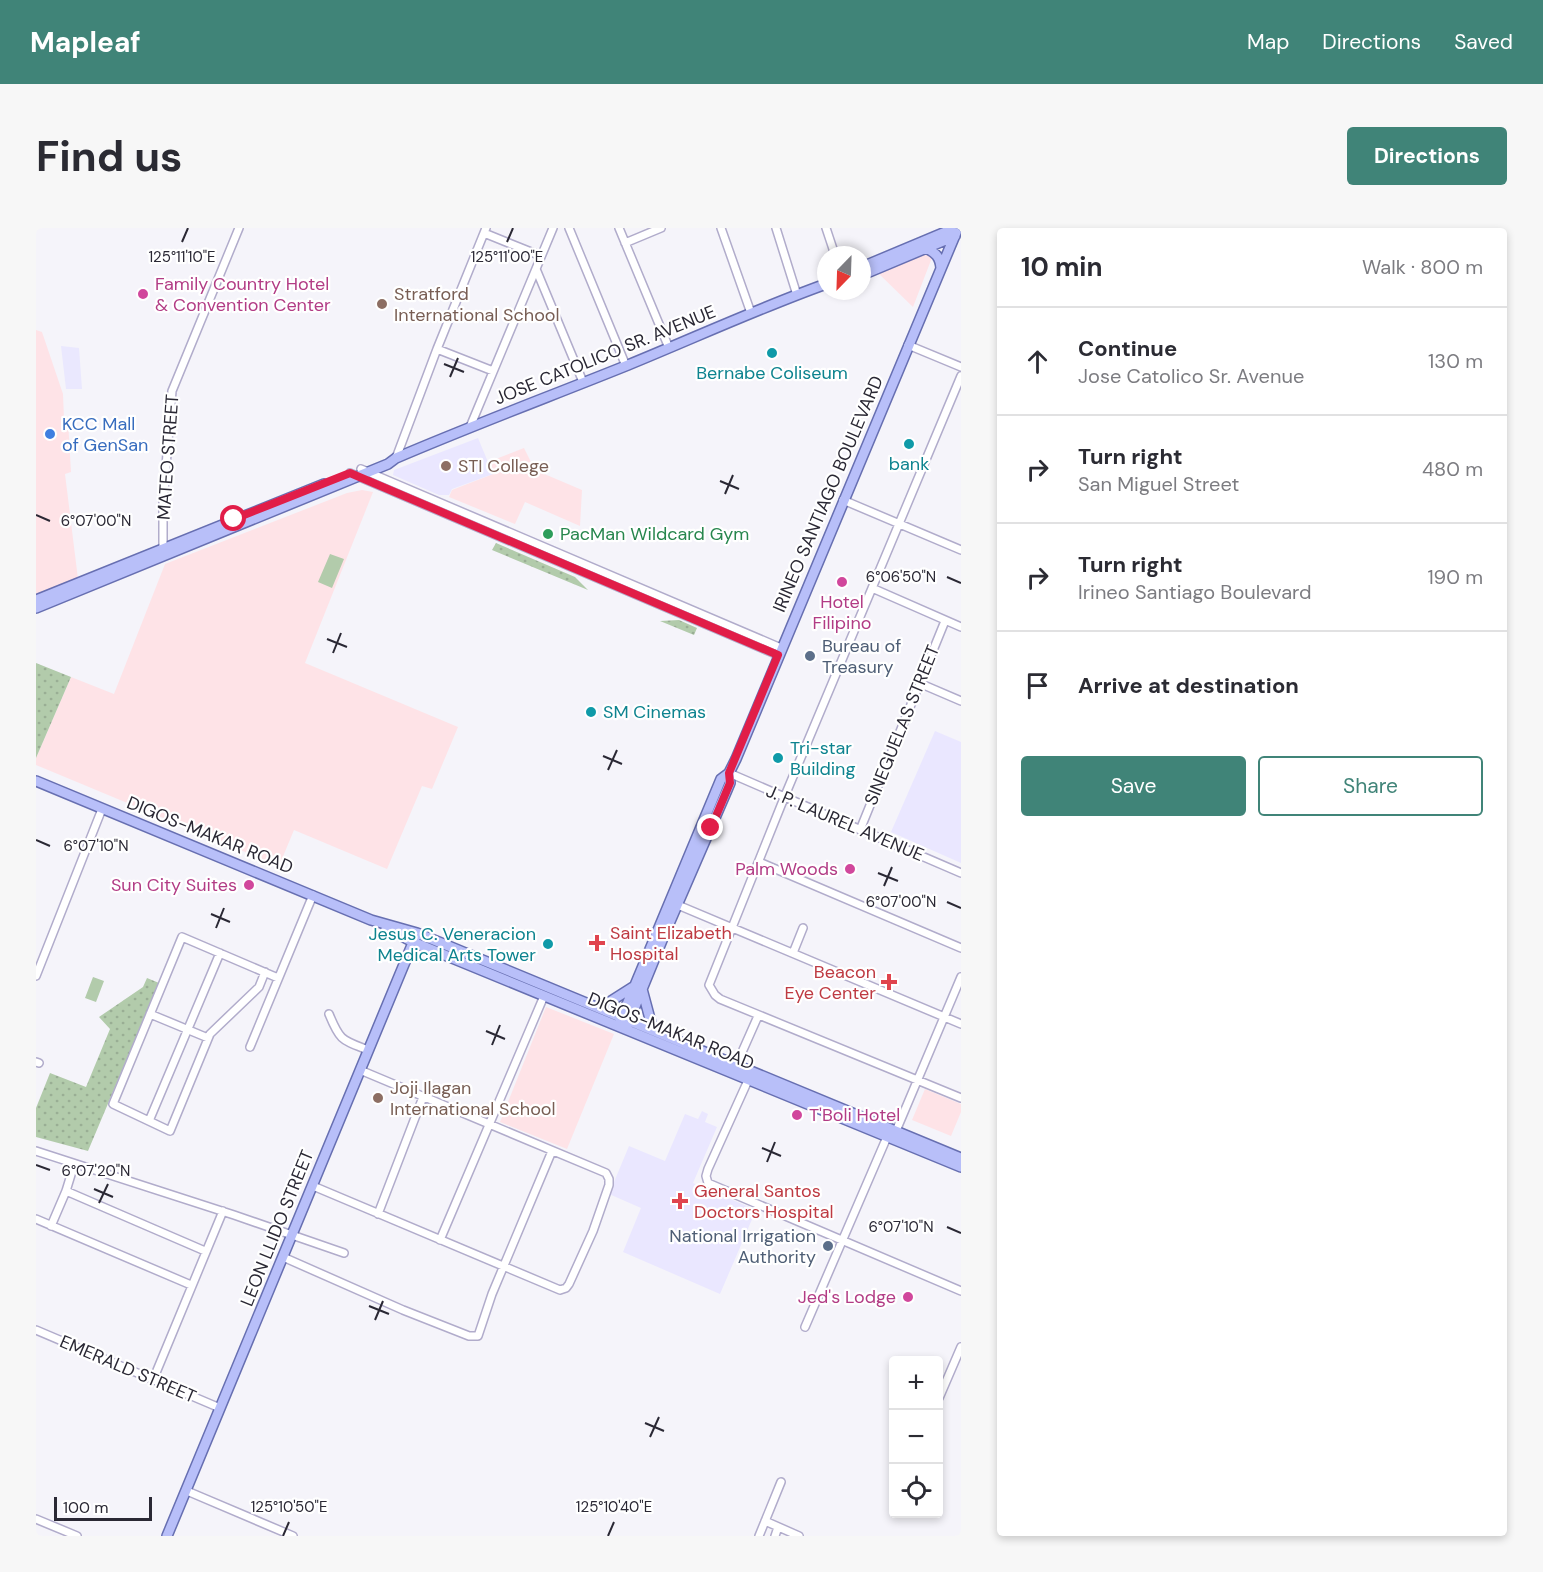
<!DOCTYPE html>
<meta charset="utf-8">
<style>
body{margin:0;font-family:"DM Sans",sans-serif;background:#f7f7f7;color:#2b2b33}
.controls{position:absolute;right:18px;bottom:18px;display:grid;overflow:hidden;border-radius:6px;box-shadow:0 3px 9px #0003}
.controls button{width:54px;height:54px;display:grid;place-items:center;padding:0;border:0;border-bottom:2px solid #e1e1e2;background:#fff;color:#2b2b33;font:30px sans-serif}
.compass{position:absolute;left:781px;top:18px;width:54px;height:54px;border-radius:50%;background:#fff;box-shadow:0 3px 9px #0003;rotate:203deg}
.scale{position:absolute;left:18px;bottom:15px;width:98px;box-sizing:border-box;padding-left:6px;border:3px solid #2a2834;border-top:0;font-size:16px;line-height:21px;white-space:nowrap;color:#2a2834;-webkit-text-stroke:4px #fff;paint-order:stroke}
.stop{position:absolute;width:18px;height:18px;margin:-14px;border:4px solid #e11d48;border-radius:50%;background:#fff}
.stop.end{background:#e11d48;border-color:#fff;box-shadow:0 2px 6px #0008}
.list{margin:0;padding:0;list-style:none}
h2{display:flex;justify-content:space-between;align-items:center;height:78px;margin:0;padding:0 24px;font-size:26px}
h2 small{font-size:20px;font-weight:400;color:#7c7c81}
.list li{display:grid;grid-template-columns:39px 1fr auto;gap:18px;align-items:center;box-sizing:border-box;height:108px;padding:0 24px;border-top:2px solid #e1e1e2}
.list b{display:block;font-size:22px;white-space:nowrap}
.list p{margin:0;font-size:20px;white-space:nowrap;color:#7c7c81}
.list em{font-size:20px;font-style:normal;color:#7c7c81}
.actions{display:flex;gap:12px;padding:18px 24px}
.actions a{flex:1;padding:14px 0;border:2px solid #408478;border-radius:6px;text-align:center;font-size:21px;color:#408478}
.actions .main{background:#408478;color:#fff}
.icon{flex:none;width:33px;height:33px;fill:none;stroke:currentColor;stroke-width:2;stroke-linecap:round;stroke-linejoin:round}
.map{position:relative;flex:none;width:925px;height:1308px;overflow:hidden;border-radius:6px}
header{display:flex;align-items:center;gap:36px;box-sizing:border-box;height:84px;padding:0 30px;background:#408478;color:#fff}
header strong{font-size:28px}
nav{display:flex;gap:33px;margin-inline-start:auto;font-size:21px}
.intro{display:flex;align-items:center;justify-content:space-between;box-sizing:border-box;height:144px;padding:0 36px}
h1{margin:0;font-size:42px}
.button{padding:15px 27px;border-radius:6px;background:#408478;color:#fff;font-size:21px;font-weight:700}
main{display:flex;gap:36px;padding:0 36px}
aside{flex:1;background:#fff;border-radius:6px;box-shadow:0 3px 9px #0003}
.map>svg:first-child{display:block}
</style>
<header>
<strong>Mapleaf</strong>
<nav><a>Map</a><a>Directions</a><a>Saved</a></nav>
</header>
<div class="intro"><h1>Find us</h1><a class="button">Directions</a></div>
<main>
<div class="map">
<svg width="925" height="1308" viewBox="0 0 925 1308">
<defs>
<pattern id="grass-dots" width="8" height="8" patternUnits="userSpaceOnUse" patternTransform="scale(1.5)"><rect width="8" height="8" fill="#b2cbab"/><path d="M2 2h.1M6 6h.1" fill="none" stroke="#99ae94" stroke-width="1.8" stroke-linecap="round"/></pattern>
</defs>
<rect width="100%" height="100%" fill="#f5f4fa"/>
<path fill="#fee3e7" d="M 892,22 L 897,27 L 877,79 L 841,44 Z
M 0,102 L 6,104 L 27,166 L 28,191 L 32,192 L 35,244 L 29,246 L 42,351 L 0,368 Z
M 488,220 L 499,242 L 546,262 L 544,298 L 489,274 L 479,296 L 413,269 L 416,262 L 457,246 L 452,234 Z
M 326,262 L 337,264 L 269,435 L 422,499 L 396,561 L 386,558 L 351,641 L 258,602 L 243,638 L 0,537 L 0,530 L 35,449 L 78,466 L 129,336 L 311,265 Z
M 510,779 L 578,806 L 531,921 L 464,894 Z
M 889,861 L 925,876 L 925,884 L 915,908 L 876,892 Z"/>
<path fill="#eae8fe" d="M 25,118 L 43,120 L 46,161 L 30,161 Z"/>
<path fill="#eae7ff" d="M 442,210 L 457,246 L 416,261 L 413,267 L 403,267 L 357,247 L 358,242 Z
M 899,503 L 925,514 L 925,635 L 855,604 Z
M 666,883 L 672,886 L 669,894 L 681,899 L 657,955 L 720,982 L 684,1066 L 587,1024 L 605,980 L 573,966 L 593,918 L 629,933 L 649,886 L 662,891 Z"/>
<path fill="url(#grass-dots)" d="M 460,315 L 539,349 L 552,362 L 456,322 Z
M 643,392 L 661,400 L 658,407 L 624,393 Z
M 0,435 L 35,449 L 0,530 Z
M 111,750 L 123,755 L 52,923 L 0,909 L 0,880 L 14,845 L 50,859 L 74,801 L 63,789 L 107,759 Z"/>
<path fill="#b2cbab" d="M 294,326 L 308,331 L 296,360 L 282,354 Z
M 57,749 L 68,753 L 60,774 L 49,770 Z"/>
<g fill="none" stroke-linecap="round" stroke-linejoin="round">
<g stroke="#b1accb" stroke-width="10">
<path id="minor" d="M 533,0 L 590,138
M 583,0 L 633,120
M 685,0 L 715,85
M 740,0 L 761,67
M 790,0 L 799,27
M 448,5 L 505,28
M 589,15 L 625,0
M 500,41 L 547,154
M 872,117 L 925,139
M 401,121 L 457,143
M 925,148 L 748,570 L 673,757 L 679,767 L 684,771 L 925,870
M 434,199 L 517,0
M 360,230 L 401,121 L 450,0
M 325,241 L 745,420
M 314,245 L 742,427
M 807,272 L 925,322
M 127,325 L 127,276 L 136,163 L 203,0
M 836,360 L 925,399
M 883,455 L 925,473
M 693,545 L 925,645
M 824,602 L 909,393
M 723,634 L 925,720
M 637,675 L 925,796
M 757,725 L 767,700
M 229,744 L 223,759 L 174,806 L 134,903 L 77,876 L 146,709 L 242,750
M 0,748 L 66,581
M 114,786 L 172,810
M 293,786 C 304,813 306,812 332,822
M 214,819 L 277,667
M 0,834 L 3,835
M 699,840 L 722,788
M 714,848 L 672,941 L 670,948 L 672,955 L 925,1063
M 113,893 L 184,725
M 0,923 L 198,987 L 308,1025
M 277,958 L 524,1062 L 530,1060 L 533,1056 L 557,1003 L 573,957 L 573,951 L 570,945 L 324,842
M 30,963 L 169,1023
M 342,986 L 387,869
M 0,991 L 155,1057
M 15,998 L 30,963 L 38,937
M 404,1012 L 508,768
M 247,1029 L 367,1082 L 433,1108 L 442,1108 L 456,1066 L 516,923
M 769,1099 L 851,909 L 860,903 L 925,749
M 0,1102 L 184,1180
M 117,1152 L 187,983
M 903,1170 L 925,1119
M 151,1263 L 257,1308
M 0,1291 L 41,1308
M 729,1293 L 763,1308
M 723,1308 L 745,1254
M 739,1308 L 742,1299"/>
</g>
<g stroke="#676fb1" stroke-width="12">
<path id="major" d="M 890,20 C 900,25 904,29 905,40
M 826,39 L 919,0
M 826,47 L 919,8
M 0,372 L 288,256
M 0,380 L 352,236 L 360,230 C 437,197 515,168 592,137 C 658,110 723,80 790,56
M 0,553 L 335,692 L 381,705 L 925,930
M 350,700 L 377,714 L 925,939
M 606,761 L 617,802
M 564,780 L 597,759
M 582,798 L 685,551 L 693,545 L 700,531 L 922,0
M 591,798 L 629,705 L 691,562 L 694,555 L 693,545
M 131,1308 L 381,705"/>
</g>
<use href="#minor" stroke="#fff" stroke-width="7"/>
<use href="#major" stroke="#b8bff9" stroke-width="9"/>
</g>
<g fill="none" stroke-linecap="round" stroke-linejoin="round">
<path stroke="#e11d48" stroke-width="8" d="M 198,291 L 314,245 L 742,427 L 693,545 L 694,555 L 675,600"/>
</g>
<path fill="none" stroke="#2a2834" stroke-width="2" d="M 146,14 L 152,0M 471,14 L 477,0M 408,136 L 428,144M 414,149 L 422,130M 684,253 L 703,261M 689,266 L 697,247M 0,287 L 14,293M 911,349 L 925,355M 291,411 L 311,419M 297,425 L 305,405M 567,528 L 586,536M 572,542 L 581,522M 0,612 L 14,618M 842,645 L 862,653M 848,658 L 856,639M 911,674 L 925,680M 175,686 L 194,694M 180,700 L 188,680M 450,803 L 469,811M 456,817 L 464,797M 726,920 L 745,928M 731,934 L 739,914M 0,937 L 14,942M 58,961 L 77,969M 63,975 L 72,956M 911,999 L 925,1005M 333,1078 L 353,1086M 339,1092 L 347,1073M 609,1195 L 628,1203M 614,1209 L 623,1189M 247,1308 L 253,1294M 572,1308 L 578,1294"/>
<g fill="#d1479c" stroke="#fff" stroke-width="2">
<circle cx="107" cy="66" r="6"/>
<circle cx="806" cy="354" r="6"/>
<circle cx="814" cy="641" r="6"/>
<circle cx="213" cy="657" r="6"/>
<circle cx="761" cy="887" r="6"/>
<circle cx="872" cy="1069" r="6"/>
</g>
<g fill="#8d6e63" stroke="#fff" stroke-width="2">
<circle cx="346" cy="76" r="6"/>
<circle cx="410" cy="238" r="6"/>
<circle cx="342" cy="870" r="6"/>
</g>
<g fill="#0f9aa8" stroke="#fff" stroke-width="2">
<circle cx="736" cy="125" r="6"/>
<circle cx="873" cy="216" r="6"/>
<circle cx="555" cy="484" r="6"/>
<circle cx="742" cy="530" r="6"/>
<circle cx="512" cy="716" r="6"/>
</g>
<circle fill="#3f7fe0" stroke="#fff" stroke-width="2" cx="14" cy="206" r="6"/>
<circle fill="#2e9e5b" stroke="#fff" stroke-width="2" cx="512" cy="306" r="6"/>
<g fill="#5c6f8a" stroke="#fff" stroke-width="2">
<circle cx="774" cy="428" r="6"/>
<circle cx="792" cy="1018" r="6"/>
</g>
<g fill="#e0444e" stroke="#fff" stroke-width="2">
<path d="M558 706h6v6h6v6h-6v6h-6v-6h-6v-6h6z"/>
<path d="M850 745h6v6h6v6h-6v6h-6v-6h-6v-6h6z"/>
<path d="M641 964h6v6h6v6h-6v6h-6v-6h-6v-6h6z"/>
</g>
<g text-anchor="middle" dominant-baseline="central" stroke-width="4.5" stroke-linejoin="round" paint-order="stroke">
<g font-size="18" fill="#b23c85" stroke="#fff" text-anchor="end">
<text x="119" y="56" text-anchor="start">Family Country Hotel<tspan x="119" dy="21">&amp; Convention Center</tspan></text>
<text x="806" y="374" text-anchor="middle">Hotel<tspan x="806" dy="21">Filipino</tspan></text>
<text x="802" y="641">Palm Woods</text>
<text x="201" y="657">Sun City Suites</text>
<text x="773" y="887" text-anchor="start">T'Boli Hotel</text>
<text x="860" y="1069">Jed's Lodge</text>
</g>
<g font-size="18" fill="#785e54" stroke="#fff" text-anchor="start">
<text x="358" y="66">Stratford<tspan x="358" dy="21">International School</tspan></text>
<text x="422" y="238">STI College</text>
<text x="354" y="860">Joji Ilagan<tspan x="354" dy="21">International School</tspan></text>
</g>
<g font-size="18" fill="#2a2834" stroke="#fff">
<text transform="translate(569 127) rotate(-22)">JOSE CATOLICO SR. AVENUE</text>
<text transform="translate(132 229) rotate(-86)">MATEO STREET</text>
<text transform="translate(792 266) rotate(-67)">IRINEO SANTIAGO BOULEVARD</text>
<text transform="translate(866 497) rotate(-68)">SINEGUELAS STREET</text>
<text transform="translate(809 595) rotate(23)">J. P. LAUREL AVENUE</text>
<text transform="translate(174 607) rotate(22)">DIGOS-MAKAR ROAD</text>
<text transform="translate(635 803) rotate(22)">DIGOS-MAKAR ROAD</text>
<text transform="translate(241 1000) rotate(-68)">LEON LLIDO STREET</text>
<text transform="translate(92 1141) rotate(23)">EMERALD STREET</text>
</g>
<g font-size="18" fill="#0d838f" stroke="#fff">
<text x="736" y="145">Bernabe Coliseum</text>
<text x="873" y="236">bank</text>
<text x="567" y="484" text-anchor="start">SM Cinemas</text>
<text x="754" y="520" text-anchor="start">Tri-star<tspan x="754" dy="21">Building</tspan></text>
<text x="500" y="706" text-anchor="end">Jesus C. Veneracion<tspan x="500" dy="21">Medical Arts Tower</tspan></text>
</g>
<g font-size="18" fill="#366cbe" stroke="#fff" text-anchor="start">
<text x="26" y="196">KCC Mall<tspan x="26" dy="21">of GenSan</tspan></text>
</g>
<g font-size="18" fill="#27864d" stroke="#fff" text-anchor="start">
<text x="524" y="306">PacMan Wildcard Gym</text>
</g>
<g font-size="18" fill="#4e5e75" stroke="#fff" text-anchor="start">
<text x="786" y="418">Bureau of<tspan x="786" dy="21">Treasury</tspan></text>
<text x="780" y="1008" text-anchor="end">National Irrigation<tspan x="780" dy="21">Authority</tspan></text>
</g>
<g font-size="18" fill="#be3a42" stroke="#fff" text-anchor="start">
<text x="574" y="705">Saint Elizabeth<tspan x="574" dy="21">Hospital</tspan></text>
<text x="840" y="744" text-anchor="end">Beacon<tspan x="840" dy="21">Eye Center</tspan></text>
<text x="658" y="963">General Santos<tspan x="658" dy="21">Doctors Hospital</tspan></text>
</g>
</g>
<g font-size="15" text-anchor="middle" fill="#2a2834" stroke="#fff" stroke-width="4.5" stroke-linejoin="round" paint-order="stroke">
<text x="146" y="34">125°11'10"E</text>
<text x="471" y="34">125°11'00"E</text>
<text x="60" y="298">6°07'00"N</text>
<text x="865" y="354">6°06'50"N</text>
<text x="60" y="623">6°07'10"N</text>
<text x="865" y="679">6°07'00"N</text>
<text x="60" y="948">6°07'20"N</text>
<text x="865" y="1004">6°07'10"N</text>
<text x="253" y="1284">125°10'50"E</text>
<text x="578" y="1284">125°10'40"E</text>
</g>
</svg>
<div class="controls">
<button>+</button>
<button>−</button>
<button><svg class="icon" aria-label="locate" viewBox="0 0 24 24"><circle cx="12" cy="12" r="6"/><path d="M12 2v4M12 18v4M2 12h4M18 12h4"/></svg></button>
</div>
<svg class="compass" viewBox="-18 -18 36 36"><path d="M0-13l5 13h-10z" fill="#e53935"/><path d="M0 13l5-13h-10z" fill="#7c7c81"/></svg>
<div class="scale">100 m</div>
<div class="stop" style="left:198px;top:291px"></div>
<div class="stop end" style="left:675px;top:600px"></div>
</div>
<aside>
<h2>10 min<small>Walk · 800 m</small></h2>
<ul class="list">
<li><svg class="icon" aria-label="ahead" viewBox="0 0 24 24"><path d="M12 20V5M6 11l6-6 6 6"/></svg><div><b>Continue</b><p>Jose Catolico Sr. Avenue</p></div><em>130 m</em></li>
<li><svg class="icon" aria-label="right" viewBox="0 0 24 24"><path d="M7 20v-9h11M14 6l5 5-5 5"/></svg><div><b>Turn right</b><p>San Miguel Street</p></div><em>480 m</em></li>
<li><svg class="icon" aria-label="right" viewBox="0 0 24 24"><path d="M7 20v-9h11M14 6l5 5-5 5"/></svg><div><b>Turn right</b><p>Irineo Santiago Boulevard</p></div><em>190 m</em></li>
<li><svg class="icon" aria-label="arrive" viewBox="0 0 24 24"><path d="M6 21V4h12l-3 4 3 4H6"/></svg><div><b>Arrive at destination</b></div></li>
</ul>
<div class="actions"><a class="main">Save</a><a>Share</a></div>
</aside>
</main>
